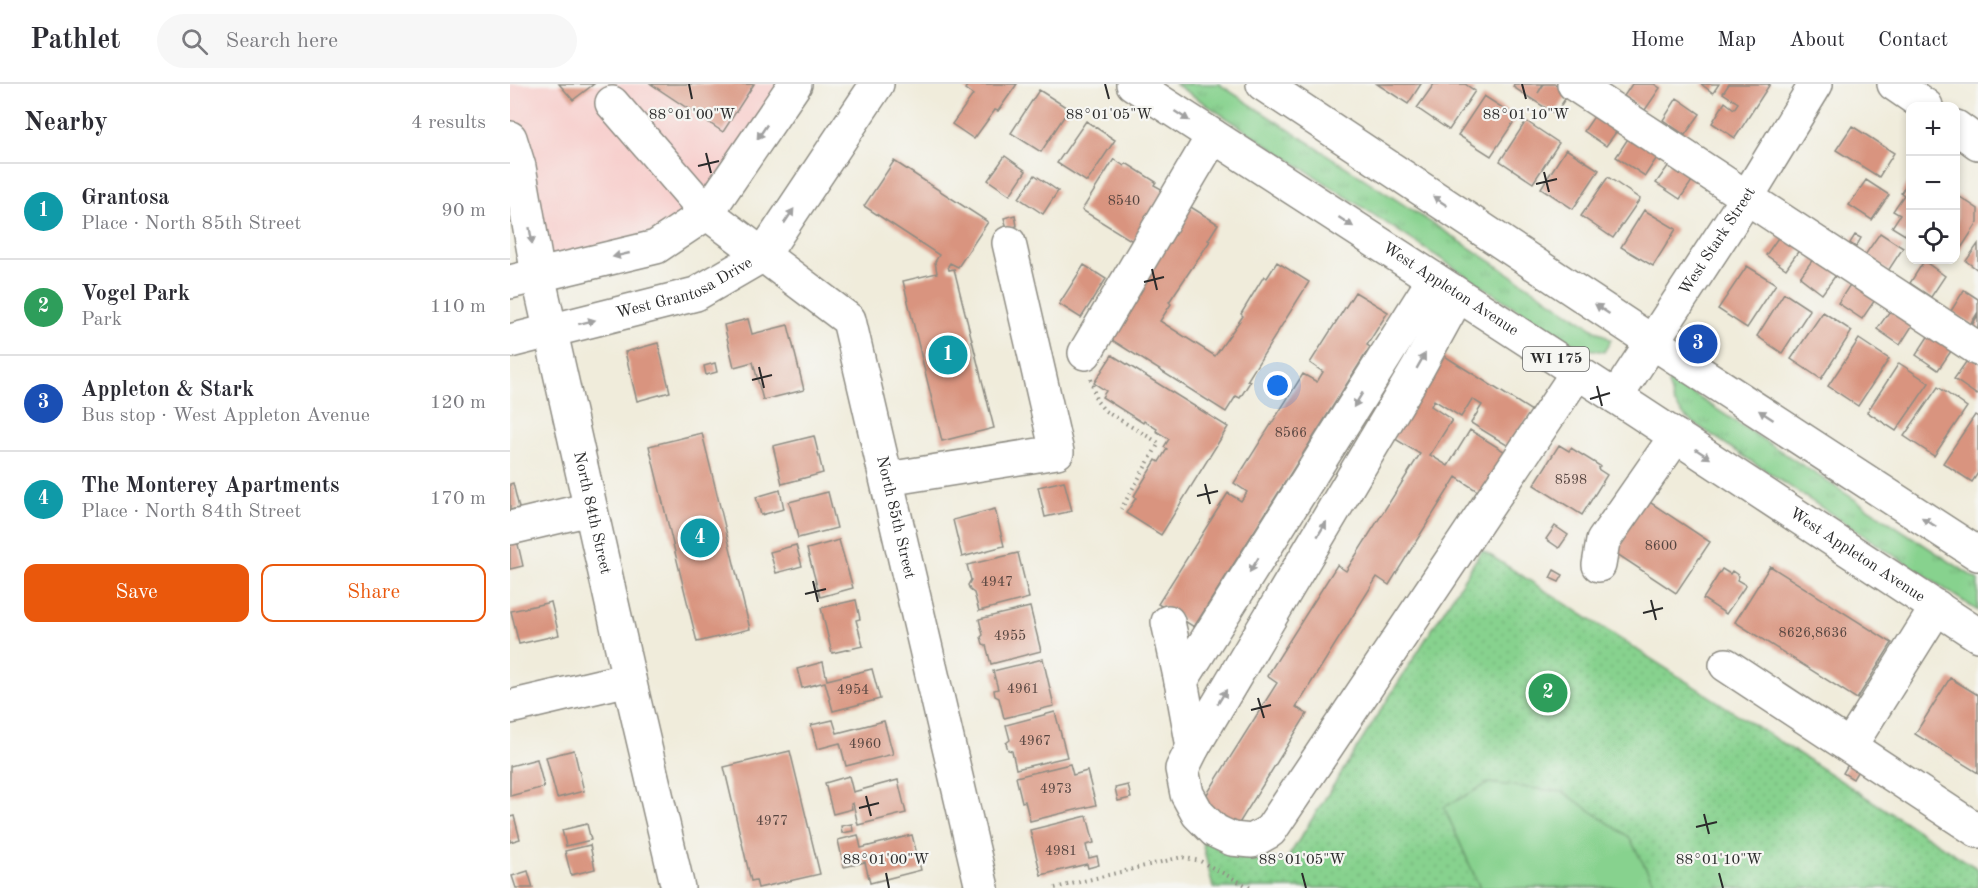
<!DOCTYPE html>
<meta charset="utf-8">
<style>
body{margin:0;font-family:"Old Standard TT",serif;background:#f7f7f7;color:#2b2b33}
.controls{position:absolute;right:18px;top:18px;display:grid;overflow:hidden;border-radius:12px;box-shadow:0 3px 9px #0003}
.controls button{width:54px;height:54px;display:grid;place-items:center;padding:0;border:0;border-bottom:2px solid #e1e1e2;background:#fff;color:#2b2b33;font:30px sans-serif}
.you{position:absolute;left:768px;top:302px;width:21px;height:21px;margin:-15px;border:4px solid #fff;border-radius:50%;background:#1a73e8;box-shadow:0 0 0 9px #1a73e833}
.badge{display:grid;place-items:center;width:39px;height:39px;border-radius:50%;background:#ea580c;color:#fff;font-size:20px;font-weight:700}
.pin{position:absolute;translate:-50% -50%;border:3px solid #fff;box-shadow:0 2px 6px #0006}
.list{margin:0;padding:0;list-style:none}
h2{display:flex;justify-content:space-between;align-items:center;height:78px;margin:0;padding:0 24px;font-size:26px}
h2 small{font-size:20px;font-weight:400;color:#7c7c81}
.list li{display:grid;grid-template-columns:39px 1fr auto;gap:18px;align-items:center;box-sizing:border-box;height:96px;padding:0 24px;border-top:2px solid #e1e1e2}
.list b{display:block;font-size:22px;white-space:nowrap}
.list p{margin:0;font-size:20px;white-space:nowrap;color:#7c7c81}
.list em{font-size:20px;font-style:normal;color:#7c7c81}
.actions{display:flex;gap:12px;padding:18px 24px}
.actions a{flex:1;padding:14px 0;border:2px solid #ea580c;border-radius:12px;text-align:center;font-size:21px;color:#ea580c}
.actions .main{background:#ea580c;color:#fff}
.icon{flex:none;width:33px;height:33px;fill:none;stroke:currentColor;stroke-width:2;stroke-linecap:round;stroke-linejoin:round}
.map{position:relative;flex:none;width:1468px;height:804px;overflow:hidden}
header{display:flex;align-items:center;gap:36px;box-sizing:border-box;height:84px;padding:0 30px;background:#fff;border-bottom:2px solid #e1e1e2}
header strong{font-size:28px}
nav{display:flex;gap:33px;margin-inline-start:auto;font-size:21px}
.search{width:420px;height:54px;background:#f7f7f7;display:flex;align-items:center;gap:15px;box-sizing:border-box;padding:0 21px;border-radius:33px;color:#7c7c81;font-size:22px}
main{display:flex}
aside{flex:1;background:#fff}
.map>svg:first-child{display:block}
</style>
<header>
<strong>Pathlet</strong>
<div class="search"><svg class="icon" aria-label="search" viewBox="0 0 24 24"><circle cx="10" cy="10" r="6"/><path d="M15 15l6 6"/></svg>Search here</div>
<nav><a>Home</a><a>Map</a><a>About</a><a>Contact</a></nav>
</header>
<main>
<aside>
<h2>Nearby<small>4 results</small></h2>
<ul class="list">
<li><span class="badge" style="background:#0f9aa8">1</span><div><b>Grantosa</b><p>Place · North 85th Street</p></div><em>90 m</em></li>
<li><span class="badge" style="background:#2e9e5b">2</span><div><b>Vogel Park</b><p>Park</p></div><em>110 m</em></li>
<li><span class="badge" style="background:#1a4fb4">3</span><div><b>Appleton &amp; Stark</b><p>Bus stop · West Appleton Avenue</p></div><em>120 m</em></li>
<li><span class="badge" style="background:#0f9aa8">4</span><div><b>The Monterey Apartments</b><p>Place · North 84th Street</p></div><em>170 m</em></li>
</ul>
<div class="actions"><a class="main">Save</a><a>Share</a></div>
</aside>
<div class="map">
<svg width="1468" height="804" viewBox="0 0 1468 804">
<defs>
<pattern id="grass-tufts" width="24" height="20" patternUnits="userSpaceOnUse" patternTransform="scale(1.5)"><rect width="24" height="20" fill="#87d28e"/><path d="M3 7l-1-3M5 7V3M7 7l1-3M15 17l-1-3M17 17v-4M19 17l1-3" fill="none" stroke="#75b47b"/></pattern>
<pattern id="park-dots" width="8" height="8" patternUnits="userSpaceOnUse" patternTransform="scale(1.5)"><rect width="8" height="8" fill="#87d28e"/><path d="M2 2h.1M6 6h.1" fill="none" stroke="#75b47b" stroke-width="1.8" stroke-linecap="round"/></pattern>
</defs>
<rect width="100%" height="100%" fill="#f6f6f2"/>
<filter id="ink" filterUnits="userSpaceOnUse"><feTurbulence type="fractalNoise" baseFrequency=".0167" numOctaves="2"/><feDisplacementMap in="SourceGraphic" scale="12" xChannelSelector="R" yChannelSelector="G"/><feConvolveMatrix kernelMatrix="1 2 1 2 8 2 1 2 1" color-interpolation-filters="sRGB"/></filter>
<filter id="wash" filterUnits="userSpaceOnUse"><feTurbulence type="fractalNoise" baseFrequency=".008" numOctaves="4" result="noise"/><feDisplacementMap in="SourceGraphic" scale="24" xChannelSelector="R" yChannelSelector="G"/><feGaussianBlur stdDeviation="1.35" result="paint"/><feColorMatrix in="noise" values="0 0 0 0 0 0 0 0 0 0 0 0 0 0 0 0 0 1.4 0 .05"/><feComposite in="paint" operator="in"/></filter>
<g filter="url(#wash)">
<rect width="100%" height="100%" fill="#f0ecdb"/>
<path fill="#f7d0ce" d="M 0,0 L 285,0 L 197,129 L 28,191 L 0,54 Z"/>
<path fill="url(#grass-tufts)" stroke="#597e5c" stroke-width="1.5" d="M 665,0 L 709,0 L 1101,256 L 1094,268 L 1074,264 L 1051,254 Z
M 1162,296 L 1468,496 L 1468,527 L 1176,334 L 1164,319 L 1158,300 Z"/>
<path fill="url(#park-dots)" stroke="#597e5c" stroke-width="1.5" d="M 972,466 L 1468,785 L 1468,804 L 703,804 L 691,753 L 775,778 Z"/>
<path fill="#87d28e" stroke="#597e5c" stroke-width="1.5" d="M 979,699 L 1053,708 L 1119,753 L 1146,803 L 970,804 L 934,723 Z"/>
<g id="blocks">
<path fill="#d9947f" d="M 49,0 L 84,0 L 63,16 Z
M 141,0 L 244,0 L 213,48 Z
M 458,0 L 507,0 L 488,27 L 485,26 L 464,55 L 442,40 L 463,11 L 455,5 Z
M 867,0 L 911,0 L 898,20 Z
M 924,0 L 955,0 L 965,7 L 939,46 L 907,24 Z
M 1004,0 L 1033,0 L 1028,9 L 1034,0 L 1045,0 L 1059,9 L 1045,30 L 1003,3 Z
M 1122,0 L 1144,0 L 1150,4 L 1135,26 L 1114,12 Z
M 1191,0 L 1209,0 L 1203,9 Z
M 1219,0 L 1260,0 L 1225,54 L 1202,39 L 1215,18 L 1224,25 L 1228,19 L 1213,9 Z
M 529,6 L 559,25 L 531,68 L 501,49 Z
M 974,12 L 1007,33 L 981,72 L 948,51 Z
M 1167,14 L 1190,30 L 1175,51 L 1153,36 Z
M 1087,28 L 1109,44 L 1096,62 L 1074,47 Z
M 576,37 L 605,56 L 577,98 L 547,79 Z
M 1016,37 L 1049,59 L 1023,99 L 990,77 Z
M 1342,42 L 1384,69 L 1369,93 L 1326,66 Z
M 1121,50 L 1150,69 L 1135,92 L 1106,73 Z
M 1056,65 L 1089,86 L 1063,125 L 1031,104 Z
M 495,72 L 516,87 L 500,111 L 478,96 Z
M 604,75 L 614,82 L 616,79 L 646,98 L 644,101 L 655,107 L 624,158 L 572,126 Z
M 384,77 L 478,138 L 448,183 L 440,179 L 438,182 L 439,186 L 444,185 L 484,344 L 432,357 L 393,197 L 427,189 L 425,178 L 429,171 L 354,122 Z
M 1161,78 L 1184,94 L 1170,115 L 1146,99 Z
M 525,91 L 548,107 L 533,130 L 509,114 Z
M 1098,93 L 1130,115 L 1103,154 L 1071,132 Z
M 1356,96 L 1379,111 L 1362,136 L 1339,121 Z
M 1397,99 L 1400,101 L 1400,143 L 1395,151 L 1382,143 L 1390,131 L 1383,127 L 1394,111 L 1391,109 Z
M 1447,111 L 1468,125 L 1468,138 L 1446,172 Z
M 676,120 L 708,140 L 698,156 L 700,157 L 659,218 L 661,220 L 650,237 L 705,272 L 733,232 L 731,230 L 754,192 L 757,194 L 767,178 L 799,198 L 737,297 L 740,298 L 730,314 L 726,312 L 716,328 L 594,251 Z
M 1134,126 L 1166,145 L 1143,182 L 1111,163 Z
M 505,131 L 507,142 L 497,144 L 494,134 Z
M 1272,148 L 1292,162 L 1276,185 L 1256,171 Z
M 1370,149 L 1393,164 L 1378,187 L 1355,171 Z
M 1345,151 L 1351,154 L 1346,163 L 1340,159 Z
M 1468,160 L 1468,186 L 1456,177 Z
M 1306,171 L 1329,187 L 1312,210 L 1290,193 Z
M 1414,177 L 1435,192 L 1421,213 L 1400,199 Z
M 574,181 L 596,195 L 571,234 L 549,220 Z
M 1237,182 L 1266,200 L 1237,244 L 1208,225 Z
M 1343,196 L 1367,213 L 1352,235 L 1328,219 Z
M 1454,206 L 1468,215 L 1468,228 L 1461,240 L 1441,227 Z
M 845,208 L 878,228 L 857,261 L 860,263 L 684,543 L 648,520 L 718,409 L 731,417 L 737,408 L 724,399 L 793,290 L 807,298 L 813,288 L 800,279 Z
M 1274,209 L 1300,226 L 1272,269 L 1247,252 Z
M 1382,224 L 1404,239 L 1390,261 L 1367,245 Z
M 1313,228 L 1342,247 L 1311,295 L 1281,275 Z
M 1468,231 L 1468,245 L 1462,241 Z
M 238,235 L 242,250 L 278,241 L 294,306 L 253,316 L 243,278 L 224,283 L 214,241 Z
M 1421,248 L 1444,263 L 1428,286 L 1406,271 Z
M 1349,255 L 1379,275 L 1348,322 L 1318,302 Z
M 148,259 L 160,308 L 127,317 L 115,268 Z
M 602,271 L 718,343 L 651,451 L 616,429 L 626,414 L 624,412 L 646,376 L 649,378 L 657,365 L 654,363 L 659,355 L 646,347 L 647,345 L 634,337 L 633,339 L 592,313 L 596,307 L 584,299 Z
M 933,271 L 1022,327 L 1000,363 L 961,339 L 972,321 L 962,315 L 951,333 L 924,316 L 921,322 L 942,336 L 920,371 L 938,382 L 960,346 L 997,369 L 972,410 L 946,393 L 879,501 L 867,493 L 786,623 L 797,630 L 728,741 L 692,718 L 767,599 L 757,592 L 827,481 L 836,487 L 910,370 L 882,353 Z
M 1461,271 L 1468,276 L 1468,309 L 1467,311 L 1444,295 Z
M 205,279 L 207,288 L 196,291 L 194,282 Z
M 1389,279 L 1419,299 L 1386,347 L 1357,328 Z
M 1428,303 L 1457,323 L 1424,372 L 1394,352 Z
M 1465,331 L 1468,333 L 1468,389 L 1462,398 L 1433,379 Z
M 192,349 L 240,545 L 187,558 L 139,362 Z
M 304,352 L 313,389 L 272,400 L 263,362 Z
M 1049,361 L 1059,367 L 1061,364 L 1090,382 L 1088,385 L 1097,391 L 1072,431 L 1024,401 Z
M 554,397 L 562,427 L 535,433 L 528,403 Z
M 3,399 L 9,424 L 0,426 L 0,400 Z
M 270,406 L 274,425 L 251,431 L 246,413 Z
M 318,408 L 327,444 L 288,454 L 279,418 Z
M 1135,415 L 1200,458 L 1166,509 L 1101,466 Z
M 485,425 L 494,462 L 452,473 L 443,436 Z
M 1045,442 L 1058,451 L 1049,464 L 1036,455 Z
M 7,456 L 13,482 L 0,485 L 0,458 Z
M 329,456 L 343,504 L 310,513 L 297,465 Z
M 286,461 L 292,482 L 266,489 L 260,468 Z
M 508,469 L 519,514 L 469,527 L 464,509 L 460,506 L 458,501 L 461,496 L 457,481 Z
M 1260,482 L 1382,559 L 1347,615 L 1225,538 Z
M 1212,485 L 1220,490 L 1222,487 L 1229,492 L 1227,496 L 1236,501 L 1216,530 L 1193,515 Z
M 1044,486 L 1053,491 L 1049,498 L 1040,494 Z
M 346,516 L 350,535 L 346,536 L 353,562 L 322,569 L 311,524 Z
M 41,518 L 49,551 L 9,560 L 1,527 Z
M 520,523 L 531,567 L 481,580 L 476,561 L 473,560 L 471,553 L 473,551 L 469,535 Z
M 533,575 L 544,622 L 494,634 L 489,614 L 485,612 L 484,606 L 488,605 L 483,587 Z
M 313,578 L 317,596 L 362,585 L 370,615 L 323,627 L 315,598 L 292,604 L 287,585 Z
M 1440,594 L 1468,611 L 1468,689 L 1405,650 Z
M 545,628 L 557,673 L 506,685 L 502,667 L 498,666 L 496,659 L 500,656 L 496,641 Z
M 323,636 L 327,649 L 374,637 L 383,670 L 336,682 L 330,659 L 307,665 L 301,641 Z
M 64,666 L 74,707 L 47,714 L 36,673 Z
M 280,667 L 310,790 L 248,804 L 246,796 L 241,797 L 214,683 Z
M 27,675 L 34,703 L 0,712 L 0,682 Z
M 1340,677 L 1350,683 L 1343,695 L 1333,689 Z
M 560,680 L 563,691 L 577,687 L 586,721 L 520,737 L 515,717 L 512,718 L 506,693 Z
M 339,692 L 343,708 L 388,696 L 396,729 L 348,741 L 343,719 L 341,720 L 342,725 L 323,730 L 315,699 Z
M 618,701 L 621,714 L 608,717 L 605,704 Z
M 4,732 L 10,755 L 0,758 L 0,733 Z
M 577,732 L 584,759 L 576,761 L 579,774 L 587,772 L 589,781 L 578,784 L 577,780 L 531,791 L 520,746 Z
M 77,740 L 81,756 L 56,762 L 52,746 Z
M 342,740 L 343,747 L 332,749 L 331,742 Z
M 348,751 L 351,764 L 402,751 L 411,786 L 360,799 L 355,778 L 334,783 L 328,756 Z
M 80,761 L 85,785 L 61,791 L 55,767 Z
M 18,787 L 23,804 L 6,804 L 2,792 Z"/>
</g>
</g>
<g filter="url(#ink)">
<use href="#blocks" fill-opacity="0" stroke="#8e8c83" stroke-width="1.5"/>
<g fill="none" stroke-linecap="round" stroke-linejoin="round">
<g stroke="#8e8c83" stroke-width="36">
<g id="minor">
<path d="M 1064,0 L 1468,265"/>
<path d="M 1384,0 L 1416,22"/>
<path id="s1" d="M 102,19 L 197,129 L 339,236 L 472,804"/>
<path d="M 1446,43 L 1468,59"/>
<path id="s2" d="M 0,54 L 9,83 L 28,191 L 119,595 L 168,804"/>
<path d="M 0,198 L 146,163 L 197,129 L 285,0"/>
<path d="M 948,211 L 908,284 L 683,663 L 672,685 L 677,710 L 688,730 L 705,747 L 722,755 L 742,757 L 760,747 L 1067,289"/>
<path id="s3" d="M 0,257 L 186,210 L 253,171 L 367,0"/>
<path d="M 575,269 L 703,52"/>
<path id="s4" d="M 1106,313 L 1237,113 L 1306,0"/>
<path d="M 377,395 L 547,368 L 499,159"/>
<path d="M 0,444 L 80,425"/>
<path d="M 1089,481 L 1093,457 L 1166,352"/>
<path d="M 658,538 L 671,597 L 683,663"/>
<path d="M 1216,581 L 1468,747"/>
<path d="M 671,597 L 924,195"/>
<path d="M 0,623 L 119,595"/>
<path d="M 1340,662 L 1427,523"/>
</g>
</g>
<g stroke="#8e8c83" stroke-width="36">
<g id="major">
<path id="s5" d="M 623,0 L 1126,326 L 1468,551"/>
<path d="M 753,0 L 1141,257 L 1468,470"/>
</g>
</g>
<path stroke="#8e8c83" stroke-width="4" stroke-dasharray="1.5 4.5" stroke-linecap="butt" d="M 581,295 L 586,316 L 595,327 L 649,359 L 611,425
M 545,804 L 672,773 L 690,777 L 741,804"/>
<use href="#minor" stroke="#fff" stroke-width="33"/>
<use href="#major" stroke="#fff" stroke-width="33"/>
</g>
<defs><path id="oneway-solid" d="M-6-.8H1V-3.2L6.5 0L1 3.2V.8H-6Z" transform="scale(1.5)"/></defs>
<g fill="#a0a0a0">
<use href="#oneway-solid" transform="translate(672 32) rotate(33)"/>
<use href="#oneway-solid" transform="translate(252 48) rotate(124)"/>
<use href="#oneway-solid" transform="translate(930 117) rotate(-146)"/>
<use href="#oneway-solid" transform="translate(279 132) rotate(-56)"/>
<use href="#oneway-solid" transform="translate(836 138) rotate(33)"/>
<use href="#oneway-solid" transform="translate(21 152) rotate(80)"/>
<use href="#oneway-solid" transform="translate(111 171) rotate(167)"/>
<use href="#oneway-solid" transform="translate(1092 225) rotate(-146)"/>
<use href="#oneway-solid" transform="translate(77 238) rotate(-14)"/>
<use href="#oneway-solid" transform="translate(911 277) rotate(-60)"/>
<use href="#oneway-solid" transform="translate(848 316) rotate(122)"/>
<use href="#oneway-solid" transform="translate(1256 331) rotate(-147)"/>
<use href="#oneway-solid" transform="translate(1193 370) rotate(33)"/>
<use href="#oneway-solid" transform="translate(1419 438) rotate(-147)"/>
<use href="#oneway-solid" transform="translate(812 445) rotate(-59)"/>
<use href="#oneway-solid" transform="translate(744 481) rotate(122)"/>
<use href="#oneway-solid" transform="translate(712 613) rotate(-59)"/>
</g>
</g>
<path fill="none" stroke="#2b2b2b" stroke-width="2" d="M 179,0 L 182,15M 595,0 L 599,15M 1012,0 L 1016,15M 196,69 L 201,89M 188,82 L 209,77M 1034,88 L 1039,108M 1026,100 L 1047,95M 642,185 L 647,206M 634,198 L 654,193M 249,283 L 254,304M 242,296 L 262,291M 1087,302 L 1092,322M 1080,315 L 1100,309M 695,400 L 700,420M 687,412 L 708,407M 303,497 L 308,518M 295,510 L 316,505M 1141,516 L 1146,536M 1133,529 L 1153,524M 748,614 L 754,634M 741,626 L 761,621M 356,712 L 361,732M 349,724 L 369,719M 1194,730 L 1199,750M 1186,743 L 1207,738M 376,789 L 379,804M 792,789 L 796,804M 1209,789 L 1213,804"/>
<g text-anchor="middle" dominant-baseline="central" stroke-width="4.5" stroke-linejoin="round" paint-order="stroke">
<g font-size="14" fill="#564540">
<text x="614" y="117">8540</text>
<text x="781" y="349">8566</text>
<text x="1061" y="396">8598</text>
<text x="1151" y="462">8600</text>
<text x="487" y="498">4947</text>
<text x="1303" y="549">8626,8636</text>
<text x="500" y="552">4955</text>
<text x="513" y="605">4961</text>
<text x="343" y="606">4954</text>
<text x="525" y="657">4967</text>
<text x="355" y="660">4960</text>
<text x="546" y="705">4973</text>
<text x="262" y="737">4977</text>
<text x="551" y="767">4981</text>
</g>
<rect fill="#f6f6f2" stroke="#686867" stroke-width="1.5" x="1013" y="263" width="66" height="24" rx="4.5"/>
<g font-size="15" font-weight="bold" fill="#2b2b2b">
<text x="1046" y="275">WI 175</text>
</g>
<g font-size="16" fill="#2b2b2b" stroke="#f6f6f2">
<text stroke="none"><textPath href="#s4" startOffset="186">West Stark Street</textPath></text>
<text stroke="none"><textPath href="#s3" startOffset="183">West Grantosa Drive</textPath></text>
<text stroke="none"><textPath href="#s5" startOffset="378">West Appleton Avenue</textPath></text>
<text stroke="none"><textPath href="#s2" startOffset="384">North 84th Street</textPath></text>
<text stroke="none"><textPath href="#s1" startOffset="526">North 85th Street</textPath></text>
<text stroke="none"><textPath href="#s5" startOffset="864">West Appleton Avenue</textPath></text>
</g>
</g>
<g font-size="15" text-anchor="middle" fill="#2b2b2b" stroke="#f6f6f2" stroke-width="4.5" stroke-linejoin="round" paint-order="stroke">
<text x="182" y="35">88°01'00"W</text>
<text x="599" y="35">88°01'05"W</text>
<text x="1016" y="35">88°01'10"W</text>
<text x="376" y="780">88°01'00"W</text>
<text x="792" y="780">88°01'05"W</text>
<text x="1209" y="780">88°01'10"W</text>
</g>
</svg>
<div class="controls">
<button>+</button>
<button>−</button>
<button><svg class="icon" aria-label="locate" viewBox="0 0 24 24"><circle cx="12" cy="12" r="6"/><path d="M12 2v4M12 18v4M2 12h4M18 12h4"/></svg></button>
</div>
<div class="you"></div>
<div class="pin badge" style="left:438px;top:271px;background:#0f9aa8">1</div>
<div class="pin badge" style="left:1038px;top:609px;background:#2e9e5b">2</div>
<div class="pin badge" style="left:1188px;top:260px;background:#1a4fb4">3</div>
<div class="pin badge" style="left:190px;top:454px;background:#0f9aa8">4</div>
</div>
</main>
